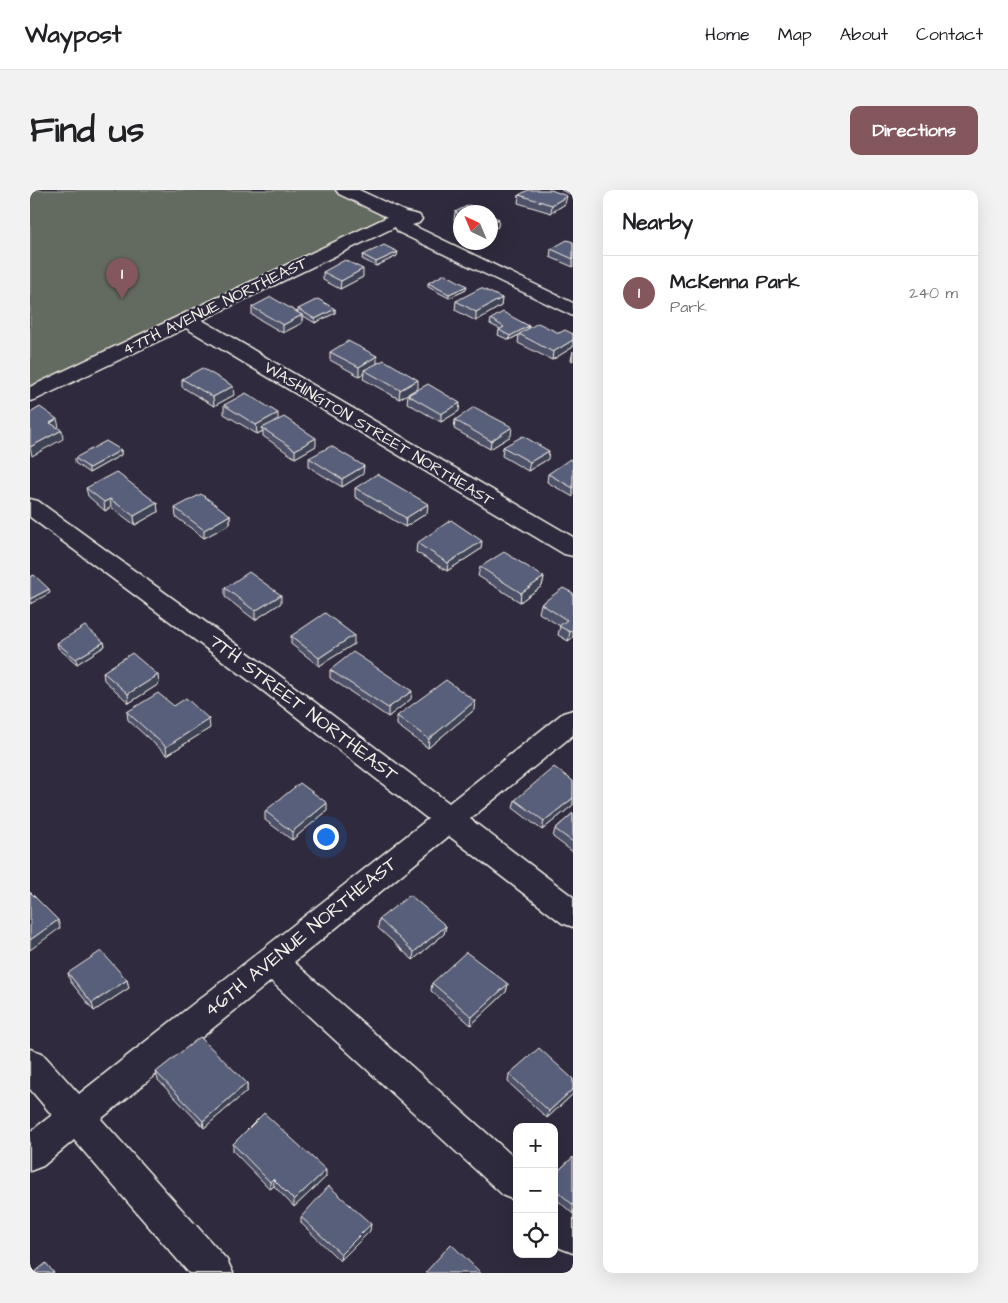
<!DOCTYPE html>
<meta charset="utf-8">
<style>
body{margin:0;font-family:"Architects Daughter",sans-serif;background:#f2f2f2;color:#202124}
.controls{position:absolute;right:15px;bottom:15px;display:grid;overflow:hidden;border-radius:10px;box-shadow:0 5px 20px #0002}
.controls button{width:45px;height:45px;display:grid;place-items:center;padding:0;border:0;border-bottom:1px solid #e0e0e0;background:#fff;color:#202124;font:25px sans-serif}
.compass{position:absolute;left:423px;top:15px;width:45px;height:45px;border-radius:50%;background:#fff;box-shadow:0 5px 20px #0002;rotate:316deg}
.you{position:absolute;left:295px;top:646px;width:18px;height:18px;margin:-12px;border:4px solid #fff;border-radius:50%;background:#1a73e8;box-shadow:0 0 0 8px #1a73e833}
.badge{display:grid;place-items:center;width:32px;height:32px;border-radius:50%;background:#84575d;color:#fff;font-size:16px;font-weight:700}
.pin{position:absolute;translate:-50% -41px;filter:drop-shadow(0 1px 2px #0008)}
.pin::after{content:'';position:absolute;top:26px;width:18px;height:15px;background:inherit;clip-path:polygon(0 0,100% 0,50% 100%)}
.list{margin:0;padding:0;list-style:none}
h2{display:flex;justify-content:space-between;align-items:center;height:65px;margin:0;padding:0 20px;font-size:21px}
h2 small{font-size:16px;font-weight:400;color:#757577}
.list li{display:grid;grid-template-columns:32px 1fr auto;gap:15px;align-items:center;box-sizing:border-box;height:75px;padding:0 20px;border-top:1px solid #e0e0e0}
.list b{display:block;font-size:19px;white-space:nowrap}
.list p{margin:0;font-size:16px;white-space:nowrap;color:#757577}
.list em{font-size:16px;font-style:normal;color:#757577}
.icon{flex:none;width:28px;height:28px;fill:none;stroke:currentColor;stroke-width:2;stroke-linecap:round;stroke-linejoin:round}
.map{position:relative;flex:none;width:543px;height:1083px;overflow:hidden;border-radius:10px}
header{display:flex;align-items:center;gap:30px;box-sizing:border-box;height:70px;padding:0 25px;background:#fff;border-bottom:1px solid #e0e0e0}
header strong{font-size:24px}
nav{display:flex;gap:28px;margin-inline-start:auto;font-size:18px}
.intro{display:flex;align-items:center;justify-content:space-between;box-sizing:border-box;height:120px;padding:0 30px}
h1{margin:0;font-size:35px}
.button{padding:12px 22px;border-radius:10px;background:#84575d;color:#fff;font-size:18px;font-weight:700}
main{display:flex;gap:30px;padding:0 30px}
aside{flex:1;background:#fff;border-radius:10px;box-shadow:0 5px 20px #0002}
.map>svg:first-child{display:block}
</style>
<header>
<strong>Waypost</strong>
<nav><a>Home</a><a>Map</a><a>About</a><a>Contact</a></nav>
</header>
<div class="intro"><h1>Find us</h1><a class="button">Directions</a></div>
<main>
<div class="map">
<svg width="543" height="1083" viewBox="0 0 543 1083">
<rect width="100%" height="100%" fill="#2f2a3d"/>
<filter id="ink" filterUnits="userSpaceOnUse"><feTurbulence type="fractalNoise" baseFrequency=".02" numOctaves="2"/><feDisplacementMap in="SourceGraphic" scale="10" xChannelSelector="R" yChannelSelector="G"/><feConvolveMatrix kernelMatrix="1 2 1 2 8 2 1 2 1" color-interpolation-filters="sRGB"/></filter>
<g filter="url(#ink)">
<path fill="#636a5e" stroke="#acaea3" d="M 0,0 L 320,0 L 366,22 L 0,197 Z"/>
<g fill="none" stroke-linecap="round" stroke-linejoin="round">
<g stroke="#f4f1e8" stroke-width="3">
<path id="minor" d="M 306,0 L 329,0 L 376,22 L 389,25 L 392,29 L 389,33 L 382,35 L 543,113 L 543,126 L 368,42 L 365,37 L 172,130 L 543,347 L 543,366 L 534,364 L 156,138 L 7,209 L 0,211 L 0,197 L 357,27 L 309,4 Z
M 0,309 L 8,311 L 246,483 L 419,613 L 533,523 L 543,520 L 543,545 L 440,629 L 543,707 L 543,737 L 532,733 L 419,646 L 264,772 L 487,970 L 487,1011 L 474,1006 L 241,791 L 71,929 L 197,1070 L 203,1083 L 159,1083 L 44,950 L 13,976 L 0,981 L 0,942 L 22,925 L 0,899 L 0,859 L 12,863 L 49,904 L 398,629 L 228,497 L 0,327 Z
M 524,1010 L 537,1015 L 543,1021 L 543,1063 L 530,1058 L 524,1053 Z"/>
</g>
<use href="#minor" fill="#2f2a3d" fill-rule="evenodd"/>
</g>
<path fill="#4d5169" stroke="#f4f1e8" d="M 531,0 L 543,0 L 543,5 Z
M 489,5 L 535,14 L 521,23 L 488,13 Z
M 425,22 L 430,22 L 430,33 L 424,30 Z
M 543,52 L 543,77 L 520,67 L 521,59 Z
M 333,65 L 367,66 L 346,76 L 332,69 Z
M 293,82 L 333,87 L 310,99 L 293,90 Z
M 398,93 L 436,100 L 419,108 L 398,97 Z
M 472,108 L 471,116 L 446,131 L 425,120 L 426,111 Z
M 222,117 L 268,122 L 268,119 L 305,119 L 305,123 L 285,133 L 272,125 L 272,133 L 253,143 L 222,125 Z
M 461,129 L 498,139 L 529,143 L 543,144 L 543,157 L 522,170 L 488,153 L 489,145 L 479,150 L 468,145 L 469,140 L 470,139 L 460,134 Z
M 543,161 L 543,171 L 541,170 Z
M 300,162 L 347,173 L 388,198 L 369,209 L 333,189 L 334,183 L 329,186 L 300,170 Z
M 152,189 L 204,205 L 184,216 L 152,197 Z
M 378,205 L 429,221 L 411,232 L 377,213 Z
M 194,215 L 248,230 L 286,256 L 265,268 L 233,246 L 233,241 L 227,244 L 194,224 Z
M 425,230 L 481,246 L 460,259 L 424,239 Z
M 473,257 L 518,269 L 498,281 L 472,266 Z
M 91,260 L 91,265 L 59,283 L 45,273 L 45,268 Z
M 279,268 L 333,284 L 312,297 L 279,277 Z
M 543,271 L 543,307 L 517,292 L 518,284 Z
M 56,298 L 127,313 L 128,322 L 105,335 L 81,317 L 75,321 L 58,306 Z
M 325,298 L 397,323 L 375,337 L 325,307 Z
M 145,318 L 200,325 L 200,334 L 174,348 L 146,327 Z
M 387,353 L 451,359 L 417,381 L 386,362 Z
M 450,377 L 514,387 L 512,396 L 490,412 L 448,386 Z
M 195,398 L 251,413 L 225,430 L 195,407 Z
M 543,403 L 543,447 L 538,451 L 528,445 L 530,436 L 509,423 L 511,414 Z
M 261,446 L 324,454 L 289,476 L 261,454 Z
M 74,452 L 75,456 L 47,474 L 28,458 L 27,453 Z
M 300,480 L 381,509 L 358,527 L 300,488 Z
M 73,482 L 129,494 L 99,513 L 74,490 Z
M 144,516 L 180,538 L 137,565 L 98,530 L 97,522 Z
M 444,520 L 398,558 L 367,535 L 367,526 Z
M 543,591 L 543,615 L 512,640 L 483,618 L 485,610 Z
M 235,621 L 297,621 L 262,650 L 235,630 Z
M 543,623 L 543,662 L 523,647 L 525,639 Z
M 349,729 L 416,736 L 414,744 L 383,770 L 348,738 Z
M 38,783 L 97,790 L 99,798 L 64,821 L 40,791 Z
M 402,793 L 478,794 L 476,802 L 441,835 L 401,801 Z
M 126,882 L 217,893 L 217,901 L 174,938 L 128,890 Z
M 479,884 L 543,889 L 543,904 L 517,928 L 478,892 Z
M 203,954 L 296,987 L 264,1017 L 244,996 L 240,999 L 203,961 Z
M 543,967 L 543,1024 L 524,1007 L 524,985 Z
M 271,1027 L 340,1041 L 310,1071 L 271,1033 Z"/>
<path fill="#3e4255" stroke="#f4f1e8" d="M 537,6 L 535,14 L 521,23 L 522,15 Z
M 469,29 L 468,37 L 460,40 L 460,33 Z
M 368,62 L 367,66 L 346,76 L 346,72 Z
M 333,79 L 333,87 L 310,99 L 311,91 Z
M 437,96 L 436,100 L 419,108 L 419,104 Z
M 472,108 L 471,116 L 446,131 L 446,122 Z
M 305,119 L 305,123 L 285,133 L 285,129 Z
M 272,125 L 272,133 L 253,143 L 253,135 Z
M 499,136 L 498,140 L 479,150 L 480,146 Z
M 543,150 L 543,157 L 522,170 L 523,162 Z
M 347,166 L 347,175 L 334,180 L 334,183 L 329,186 L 329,177 Z
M 388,190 L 388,198 L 369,209 L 370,200 Z
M 203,196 L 204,205 L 184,216 L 183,207 Z
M 430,213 L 429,221 L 411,232 L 411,224 Z
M 248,223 L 248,232 L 232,238 L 233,241 L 227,244 L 226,235 Z
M 27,229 L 29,237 L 21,242 L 20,233 Z
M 482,237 L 481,246 L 460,259 L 461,251 Z
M 32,240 L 33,249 L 2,266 L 0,257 Z
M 286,248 L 286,256 L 265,268 L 265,260 Z
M 91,260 L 91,265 L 59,283 L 59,278 Z
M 519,261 L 518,269 L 498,281 L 500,272 Z
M 334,276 L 333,284 L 312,297 L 312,289 Z
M 80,309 L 81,317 L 75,321 L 74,312 Z
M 127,313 L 128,322 L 105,335 L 104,326 Z
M 398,314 L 397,323 L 375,337 L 376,328 Z
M 200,325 L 200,334 L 174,348 L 174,340 Z
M 452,351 L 451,359 L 417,381 L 418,373 Z
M 514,387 L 512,396 L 490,412 L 491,403 Z
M 19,399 L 20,403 L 0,414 L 0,409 Z
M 251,405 L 251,413 L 225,430 L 225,421 Z
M 543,440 L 543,447 L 538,451 L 540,442 Z
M 324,445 L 324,454 L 289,476 L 289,468 Z
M 74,452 L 75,456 L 47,474 L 46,469 Z
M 128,485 L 129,494 L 99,513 L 98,504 Z
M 382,501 L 381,509 L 358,527 L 358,518 Z
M 445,511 L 444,520 L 398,558 L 399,549 Z
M 179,529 L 180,538 L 137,565 L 136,557 Z
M 543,608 L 543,615 L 512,640 L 514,631 Z
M 297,613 L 297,621 L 262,650 L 262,642 Z
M 28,730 L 30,738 L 0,760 L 0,750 Z
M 416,736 L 414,744 L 383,770 L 384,762 Z
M 97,790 L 99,798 L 64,821 L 62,813 Z
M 478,794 L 476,802 L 441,835 L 442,827 Z
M 217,893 L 217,901 L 174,938 L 173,931 Z
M 543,899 L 543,904 L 517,928 L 519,921 Z
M 296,980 L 296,987 L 264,1017 L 264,1010 Z
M 243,989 L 244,996 L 240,999 L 240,992 Z
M 341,1034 L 340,1041 L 310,1071 L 311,1064 Z"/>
<path fill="#595e7a" stroke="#f4f1e8" d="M 498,0 L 521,0 L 537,6 L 522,15 L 489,5 Z
M 439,15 L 455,22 L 430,22 L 430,25 L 425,22 Z
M 460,25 L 469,29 L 460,33 Z
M 537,50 L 543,52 L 543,69 L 521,59 Z
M 354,55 L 368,62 L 346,72 L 333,65 Z
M 315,70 L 333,79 L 311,91 L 293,82 Z
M 415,84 L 437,96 L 419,104 L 398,93 Z
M 451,98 L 472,108 L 446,122 L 426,111 Z
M 241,107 L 272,125 L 253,135 L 222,117 Z
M 288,109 L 305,119 L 285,129 L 268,119 Z
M 473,122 L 499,136 L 480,146 L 469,140 L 474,137 L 461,129 Z
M 508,133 L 529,143 L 535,140 L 543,144 L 543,150 L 523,162 L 489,144 Z
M 318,151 L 347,166 L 329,177 L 300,162 Z
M 354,170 L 388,190 L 370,200 L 334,180 Z
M 172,178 L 203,196 L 183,207 L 152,189 Z
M 398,194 L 430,213 L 411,224 L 378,205 Z
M 216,203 L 248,223 L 226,235 L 194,215 Z
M 10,217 L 27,229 L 20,233 L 32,240 L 0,257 L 0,223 Z
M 444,217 L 482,237 L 461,251 L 425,230 Z
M 254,227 L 286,248 L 265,260 L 232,238 Z
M 493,246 L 519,261 L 500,272 L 473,257 Z
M 76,251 L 91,260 L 59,278 L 45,268 Z
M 301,256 L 334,276 L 312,289 L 279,268 Z
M 540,269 L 543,271 L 543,298 L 518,284 Z
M 86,282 L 127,313 L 104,326 L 80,309 L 74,312 L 56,298 Z
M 347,284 L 398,314 L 376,328 L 325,298 Z
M 171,304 L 200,325 L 174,340 L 145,318 Z
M 421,330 L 452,351 L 418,373 L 387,353 Z
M 474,362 L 514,387 L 491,403 L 450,377 Z
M 219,382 L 251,405 L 225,421 L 195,398 Z
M 4,385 L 19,399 L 0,409 L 0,387 Z
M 533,398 L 543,403 L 543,440 L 540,442 L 529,436 L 537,430 L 511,414 Z
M 295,423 L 324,445 L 289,468 L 261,446 Z
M 55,436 L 74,452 L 46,469 L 27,453 Z
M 323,462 L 382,501 L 358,518 L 300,480 Z
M 102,463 L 128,485 L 98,504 L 73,482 Z
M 416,490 L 445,511 L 399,549 L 367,526 Z
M 128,503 L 144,516 L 156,508 L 179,529 L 136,557 L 97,522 Z
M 524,577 L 543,591 L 543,608 L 514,631 L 485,610 Z
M 270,593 L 297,613 L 262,642 L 235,621 Z
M 543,623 L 543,652 L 525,639 Z
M 0,702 L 28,730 L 0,750 Z
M 380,705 L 416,736 L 384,762 L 349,729 Z
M 71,761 L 97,790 L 62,813 L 38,783 Z
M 436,762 L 478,794 L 442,827 L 402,793 Z
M 170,847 L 217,893 L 173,931 L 126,882 Z
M 509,858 L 543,889 L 543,899 L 519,921 L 479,884 Z
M 234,923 L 296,980 L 264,1010 L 243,989 L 240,992 L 203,954 Z
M 543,967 L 543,1015 L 524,998 L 524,985 Z
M 299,996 L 341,1034 L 311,1064 L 271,1027 Z
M 421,1054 L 451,1083 L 395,1083 Z
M 16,1073 L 24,1083 L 4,1083 Z"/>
</g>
<g text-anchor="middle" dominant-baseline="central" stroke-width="4.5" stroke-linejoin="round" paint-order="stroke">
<g font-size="16" fill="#f4f1e8" stroke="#2f2a3d">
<text transform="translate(185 116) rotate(-26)">47TH AVENUE NORTHEAST</text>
<text transform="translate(349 244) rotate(31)">WASHINGTON STREET NORTHEAST</text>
</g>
<g font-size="19" fill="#f4f1e8" stroke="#2f2a3d">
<text transform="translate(273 518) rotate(37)">7TH STREET NORTHEAST</text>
<text transform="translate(271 747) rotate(-39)">46TH AVENUE NORTHEAST</text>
</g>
</g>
</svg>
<div class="controls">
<button>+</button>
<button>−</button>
<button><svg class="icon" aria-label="locate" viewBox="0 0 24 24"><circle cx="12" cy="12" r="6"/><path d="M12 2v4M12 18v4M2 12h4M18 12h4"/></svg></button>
</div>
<svg class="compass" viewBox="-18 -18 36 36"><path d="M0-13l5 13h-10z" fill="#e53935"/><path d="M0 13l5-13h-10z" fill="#757577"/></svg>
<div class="you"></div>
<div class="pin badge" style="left:92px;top:109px">1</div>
</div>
<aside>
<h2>Nearby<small></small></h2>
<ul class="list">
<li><span class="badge">1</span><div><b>McKenna Park</b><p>Park</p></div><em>240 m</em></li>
</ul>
</aside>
</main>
